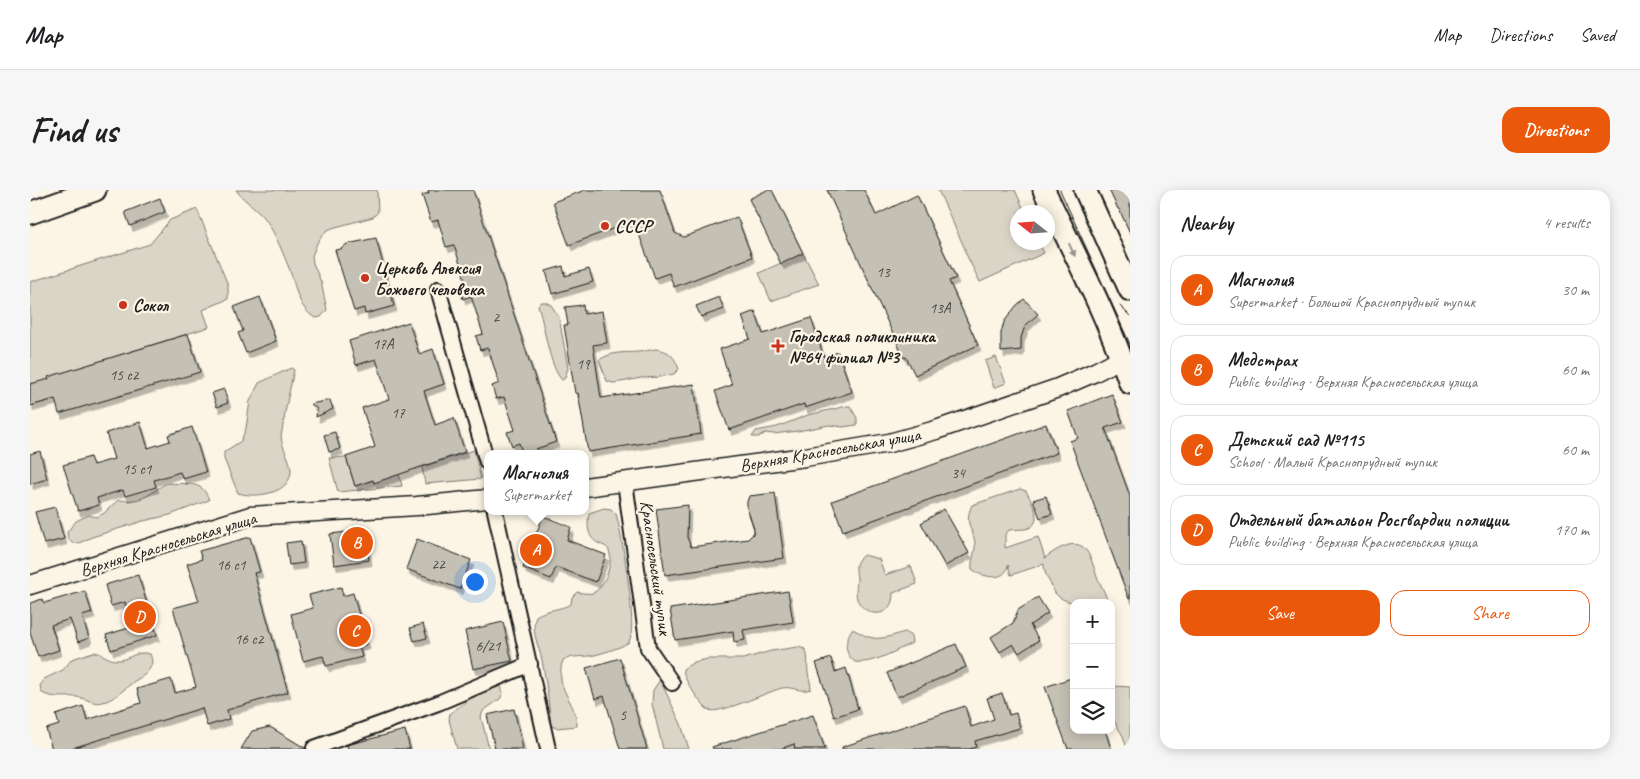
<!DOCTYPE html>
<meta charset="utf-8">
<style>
body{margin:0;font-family:Caveat,sans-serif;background:#f6f6f6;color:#202124}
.controls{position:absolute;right:15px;bottom:15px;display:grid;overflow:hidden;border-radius:10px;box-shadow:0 2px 12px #0003}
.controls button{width:45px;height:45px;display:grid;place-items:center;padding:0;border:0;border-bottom:1px solid #e0e0e0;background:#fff;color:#202124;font:25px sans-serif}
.compass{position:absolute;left:980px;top:15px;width:45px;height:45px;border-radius:50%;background:#fff;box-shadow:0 2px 12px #0003;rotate:287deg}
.you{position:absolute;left:444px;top:391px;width:18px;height:18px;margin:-12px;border:4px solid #fff;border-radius:50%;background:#1a73e8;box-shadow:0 0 0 8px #1a73e833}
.badge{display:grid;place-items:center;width:32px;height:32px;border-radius:50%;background:#ea580c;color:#fff;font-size:16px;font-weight:700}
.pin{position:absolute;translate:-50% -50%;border:2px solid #fff;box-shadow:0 1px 5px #0006}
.popup{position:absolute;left:454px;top:260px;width:105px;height:65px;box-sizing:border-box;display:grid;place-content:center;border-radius:10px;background:#fff;filter:drop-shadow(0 1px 4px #0005);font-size:16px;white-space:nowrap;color:#757577}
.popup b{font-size:19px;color:#202124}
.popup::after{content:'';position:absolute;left:50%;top:100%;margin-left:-10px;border:10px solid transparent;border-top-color:#fff}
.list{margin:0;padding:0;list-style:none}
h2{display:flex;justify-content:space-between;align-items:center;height:65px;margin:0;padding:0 20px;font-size:21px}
h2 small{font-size:16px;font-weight:400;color:#757577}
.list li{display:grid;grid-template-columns:32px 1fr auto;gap:15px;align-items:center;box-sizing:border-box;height:70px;margin:0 10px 10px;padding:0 10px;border:1px solid #e0e0e0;border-radius:15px}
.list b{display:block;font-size:19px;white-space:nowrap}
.list p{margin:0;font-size:16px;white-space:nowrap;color:#757577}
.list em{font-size:16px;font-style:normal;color:#757577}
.actions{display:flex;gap:10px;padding:15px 20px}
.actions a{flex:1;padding:11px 0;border:1px solid #ea580c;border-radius:15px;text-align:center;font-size:18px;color:#ea580c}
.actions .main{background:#ea580c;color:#fff}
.icon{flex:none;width:28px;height:28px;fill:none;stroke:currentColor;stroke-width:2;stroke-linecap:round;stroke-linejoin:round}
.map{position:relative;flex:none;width:1100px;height:559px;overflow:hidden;border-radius:15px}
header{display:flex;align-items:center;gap:30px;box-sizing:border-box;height:70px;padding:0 25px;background:#fff;border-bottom:1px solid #e0e0e0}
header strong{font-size:24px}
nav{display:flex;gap:28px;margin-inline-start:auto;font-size:18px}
.intro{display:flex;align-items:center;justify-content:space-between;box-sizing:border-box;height:120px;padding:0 30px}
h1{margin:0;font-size:35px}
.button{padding:12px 22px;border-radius:15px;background:#ea580c;color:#fff;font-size:18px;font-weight:700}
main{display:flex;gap:30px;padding:0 30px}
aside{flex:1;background:#fff;border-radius:15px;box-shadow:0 2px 12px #0003}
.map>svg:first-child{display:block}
</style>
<header>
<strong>Map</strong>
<nav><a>Map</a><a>Directions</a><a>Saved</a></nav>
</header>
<div class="intro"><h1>Find us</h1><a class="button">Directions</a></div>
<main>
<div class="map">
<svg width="1100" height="559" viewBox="0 0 1100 559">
<defs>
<filter id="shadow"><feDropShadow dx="3" dy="5.5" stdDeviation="0" flood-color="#0004"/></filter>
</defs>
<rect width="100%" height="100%" fill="#fcf5e5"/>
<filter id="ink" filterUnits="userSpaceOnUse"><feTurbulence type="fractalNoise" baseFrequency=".02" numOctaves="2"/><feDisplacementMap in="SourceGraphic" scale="10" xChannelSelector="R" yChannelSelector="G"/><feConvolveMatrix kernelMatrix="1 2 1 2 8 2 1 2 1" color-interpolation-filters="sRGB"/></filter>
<g filter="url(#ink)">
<path fill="#dbd5c8" stroke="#7c7872" d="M 206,0 L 347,0 L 348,22 L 343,27 L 302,38 L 296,41 L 287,53 L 282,66 L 283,73 L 291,92 L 297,120 L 291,127 L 285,128 C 267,117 266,96 259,78 C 253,63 246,46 238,33 C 230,19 215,13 206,0 Z
M 908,0 L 985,0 L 995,22 L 988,22 L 988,52 L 1009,53 L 1014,63 L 950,92 L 935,62 L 935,59 Z
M 167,19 L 198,95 L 198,109 L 173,120 L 179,137 L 19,187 L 25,209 L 0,216 L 0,92 L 120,54 L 140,30 Z
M 773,63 L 789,94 L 741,111 L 729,83 Z
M 511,112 L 515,112 L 521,115 L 529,127 L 538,178 L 535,188 L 532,190 C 519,177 514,133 508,115 Z
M 626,159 C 640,161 644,166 649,179 L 644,184 L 630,187 L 611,188 L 591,192 L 583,193 L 577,191 L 569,170 C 583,161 593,163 609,162 C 615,161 620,160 626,159 Z
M 966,167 L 976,193 L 964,198 L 955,171 Z
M 261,178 L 264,180 L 257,212 L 251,247 C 252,259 261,269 261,281 C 260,305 224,308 208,303 L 194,269 L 194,262 L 211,251 L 216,238 L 220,211 L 229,193 Z
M 817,216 L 820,216 L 827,228 L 827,235 L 813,237 L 799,235 L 768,241 L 743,244 L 736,243 L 729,247 L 722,247 L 726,241 L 747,237 L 778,225 Z
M 444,260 L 451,289 L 395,294 L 392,277 Z
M 316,267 L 325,296 L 343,290 L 344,292 L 369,284 L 372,296 L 308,302 L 299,268 Z
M 138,293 C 156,295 172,289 179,310 L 140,325 L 113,331 L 62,347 L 49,353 L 42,353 L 38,348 L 37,342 L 46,331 L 59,325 L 66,327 L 73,324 L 88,310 C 99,311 110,311 120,304 C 126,300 130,296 138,293 Z
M 990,299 L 996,301 C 1001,310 1014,331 999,338 C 994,340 985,339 979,340 L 975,345 L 975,358 L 1008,347 L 1015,368 C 1024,361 1043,348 1054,358 C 1061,365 1064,378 1067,387 C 1071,396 1076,404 1078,413 C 1062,413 1036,417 1025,403 C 1024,401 1023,399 1022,396 C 1018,390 1014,382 1014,374 L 981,385 L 978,375 C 976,393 951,387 942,379 C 941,371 944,366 945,358 C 946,340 932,336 942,315 Z
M 574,318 L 581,319 L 586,324 L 588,331 C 592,350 608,437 599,452 C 598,453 594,455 592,456 C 585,459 568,465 559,466 C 550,467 542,466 533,470 C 523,499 547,511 547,536 L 527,538 L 521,536 C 519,516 517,496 513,476 C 511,459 500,443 506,426 C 517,419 530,420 541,414 L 542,407 L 547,402 C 552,403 558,404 563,403 C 574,398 584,372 579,361 C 577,356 574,356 570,354 C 557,349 557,335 559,323 Z
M 834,365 L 849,369 L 855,385 L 881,376 L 887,394 L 863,403 C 863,430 835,428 827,409 C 825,402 827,395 827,389 C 826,378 823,372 834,365 Z
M 822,439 C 828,441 831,444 836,446 C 850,452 862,445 875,442 L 881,446 L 882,453 C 865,461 844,474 825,472 C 813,463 815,451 822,439 Z
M 768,457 L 775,459 C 779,467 777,474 778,483 C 779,489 781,493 781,499 C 770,503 763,496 752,498 C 737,502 689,525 679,520 C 673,517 668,508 664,503 C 659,495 654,488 653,479 L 664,472 L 678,469 L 713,469 L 741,461 Z
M 63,462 C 72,462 78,471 89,470 C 101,469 106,460 120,464 C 122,469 123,473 120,478 C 116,486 108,488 102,493 C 93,500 85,509 73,512 C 64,515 56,508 47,507 C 35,506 23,509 12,503 L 10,496 L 14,489 L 33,480 L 42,469 Z
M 630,490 L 651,534 L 659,559 L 633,559 L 622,514 L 623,500 Z
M 471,496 L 473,503 L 470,509 L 453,521 L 451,527 L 459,559 L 427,559 L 419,530 L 420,523 L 448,503 Z
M 1083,496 L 1100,497 L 1100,559 L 1097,559 L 1093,546 L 1084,531 L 1081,521 L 1081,498 Z"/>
<path fill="#c4c0b3" stroke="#1c1c1c" filter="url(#shadow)" d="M 398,0 L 443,0 L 526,252 L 506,259 L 507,264 L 493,264 L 489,253 L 482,256 L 477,242 L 485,240 L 474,207 L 466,209 L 462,196 L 469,193 L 458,158 L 450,160 L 446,146 L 453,144 L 441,106 L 433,109 L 429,95 L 436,93 L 424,55 L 416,57 L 408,30 L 401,32 L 392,5 L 399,3 Z
M 555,0 L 630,0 L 645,43 L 654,47 L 707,27 L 722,67 L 644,97 L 639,83 L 625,88 L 606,36 L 598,33 L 539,55 L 523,12 Z
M 737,0 L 742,0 L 773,63 L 751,74 L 719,9 Z
M 797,0 L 834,0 L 846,25 L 887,5 L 926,88 L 919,91 L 948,155 L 885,185 L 876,167 L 874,168 Z
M 1079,0 L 1100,0 L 1100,43 L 1089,19 L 1088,19 Z
M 130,8 L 135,22 L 100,36 L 95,22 Z
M 346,48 L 364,116 L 335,124 L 334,118 L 324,121 L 305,60 L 311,59 L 317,54 Z
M 533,76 L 535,86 L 559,79 L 563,92 L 522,104 L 516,81 Z
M 230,107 L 246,151 L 216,163 L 208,143 L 213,141 L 204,117 Z
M 689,107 L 694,119 L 671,127 L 666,116 Z
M 994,109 L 1008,124 L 995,136 L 991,148 L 991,160 L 971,162 L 971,143 L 974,132 L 986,116 Z
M 553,115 L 554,124 L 572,121 L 577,153 L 563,155 L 571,208 L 664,194 L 671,244 L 558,262 L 548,203 L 545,203 L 534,135 L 538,135 L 535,117 Z
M 725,121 L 733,144 L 781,128 L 794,167 L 808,162 L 822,202 L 775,218 L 774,214 L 699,240 L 685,201 L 702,195 L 690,159 L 720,149 L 712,126 Z
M 379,132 L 389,164 L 403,159 L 414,194 L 394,201 L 405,235 L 424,228 L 435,262 L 344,293 L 343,290 L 325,296 L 316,267 L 345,257 L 332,218 L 359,209 L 346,169 L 326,175 L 319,151 Z
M 158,144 L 170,182 L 29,224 L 25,209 L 0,216 L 0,194 L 19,189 L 18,187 Z
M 194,199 L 198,213 L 187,217 L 182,203 Z
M 1082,204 L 1093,232 L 1075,238 L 1100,306 L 1100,409 L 1099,409 L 1040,251 L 1048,248 L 1038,221 Z
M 300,210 L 303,219 L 286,227 L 287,219 L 281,214 Z
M 110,232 L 118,258 L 140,251 L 138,245 L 162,237 L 176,282 L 153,289 L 150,282 L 124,290 L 126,297 L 95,306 L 93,300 L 67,308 L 69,315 L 48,321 L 33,275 L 60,267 L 63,275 L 84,269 L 76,243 Z
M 1016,234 L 1027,263 L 813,341 L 802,311 Z
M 305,242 L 310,259 L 299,262 L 294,245 Z
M 10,261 L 17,289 L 0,294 L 0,264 Z
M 745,303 L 754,368 L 635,385 L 626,319 L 658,315 L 657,347 L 661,357 L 718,349 L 723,344 L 724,339 L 717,318 L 717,312 L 719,306 Z
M 1016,306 L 1022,324 L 1010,328 L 1003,310 Z
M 25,317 L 34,349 L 14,354 L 5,322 Z
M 914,319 L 939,363 L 915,376 L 891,333 Z
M 513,326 L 541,337 L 537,350 L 576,365 L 566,392 L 526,377 L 521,389 L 493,378 Z
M 335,340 L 339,370 L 304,375 L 300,344 Z
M 220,347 L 230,382 L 224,383 L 258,502 L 197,520 L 199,529 L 177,536 L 172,518 L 39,559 L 22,559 L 16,539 L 29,535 L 26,525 L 53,516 L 57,530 L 111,513 L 107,499 L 141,489 L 145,503 L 166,497 L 143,418 L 169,411 L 157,374 L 172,369 L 169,361 Z
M 387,349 L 441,370 L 430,399 L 376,379 Z
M 271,351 L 274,373 L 259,375 L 256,353 Z
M 108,385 L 127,445 L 81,460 L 76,445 L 102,437 L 95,412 L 81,416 L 75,395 Z
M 311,397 L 313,406 L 323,403 L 337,454 L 329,456 L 332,467 L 296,476 L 293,466 L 273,471 L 261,424 L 283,418 L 279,405 Z
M 55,401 L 62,423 L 52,426 L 59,448 L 48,452 L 40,429 L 21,435 L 29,460 L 8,467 L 0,443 L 0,413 L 12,409 L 14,413 Z
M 758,401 L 763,432 L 713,440 L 715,450 L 704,452 L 703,441 L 645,450 L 640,419 Z
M 1008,407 L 1018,423 L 1000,435 L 1009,450 L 989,463 L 983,454 L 970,462 L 961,447 L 983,433 L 988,420 Z
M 473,432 L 482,471 L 443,479 L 435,441 Z
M 393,434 L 397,448 L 384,451 L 380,438 Z
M 926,454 L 936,477 L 867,507 L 857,483 Z
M 590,468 L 617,559 L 590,559 L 574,506 L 565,509 L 556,478 Z
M 801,468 L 805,482 L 816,478 L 828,519 L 804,527 L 786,473 Z
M 1044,487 L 1044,540 L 1075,540 L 1081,559 L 1038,559 L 1015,497 Z
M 972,503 L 979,525 L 986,523 L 990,538 L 945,551 L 946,557 L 940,559 L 812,559 L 812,557 L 935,516 L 941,537 L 964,529 L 957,508 Z
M 484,519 L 493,559 L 465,559 L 457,525 Z
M 783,525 L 795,559 L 765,559 L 764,554 L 750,559 L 683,559 L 682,557 Z
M 240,537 L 275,558 L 276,559 L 211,559 L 222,541 Z
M 375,540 L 380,559 L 318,559 L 317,555 Z"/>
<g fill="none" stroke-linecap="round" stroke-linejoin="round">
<g stroke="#1c1c1c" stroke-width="18">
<path id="minor" d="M 408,99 L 457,272
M 595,292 L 618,458 L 642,493
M 465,321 L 518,559
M 284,558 L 408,513 L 500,474"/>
</g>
<g stroke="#1c1c1c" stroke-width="21">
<path id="tertiary" d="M 555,297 L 775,267 L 859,253 L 906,240 L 1028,198 L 1065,182 L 1092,168
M 0,395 L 220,326 L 387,316 L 457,309"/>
</g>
<g stroke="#1c1c1c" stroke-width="25">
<path id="primary" d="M 1014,0 C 1044,64 1078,126 1100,193
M 1055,0 L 1100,100
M 0,23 L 65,0"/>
</g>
<use href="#minor" stroke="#fcf5e5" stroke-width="14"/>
<use href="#tertiary" stroke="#fcf5e5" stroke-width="18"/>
<use href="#primary" stroke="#fcf5e5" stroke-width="21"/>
<path stroke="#1c1c1c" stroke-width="1" d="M 1030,0 L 1100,154
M 1090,116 L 1100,126"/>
</g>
<defs><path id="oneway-solid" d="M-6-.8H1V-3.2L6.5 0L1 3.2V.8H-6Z" transform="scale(1.25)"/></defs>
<use fill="#97938b" href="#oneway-solid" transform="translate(1042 60) rotate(65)"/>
</g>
<g fill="#c8321e" stroke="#fcf5e5" stroke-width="2">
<circle cx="575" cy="36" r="5"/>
<circle cx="335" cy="88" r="5"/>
<circle cx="93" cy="115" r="5"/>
<path d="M745.5 148.5h5v5h5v5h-5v5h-5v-5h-5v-5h5z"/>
</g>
<g text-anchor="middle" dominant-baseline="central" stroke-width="4.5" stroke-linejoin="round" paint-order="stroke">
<g font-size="15" fill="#464542">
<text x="853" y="82">13</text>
<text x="910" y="118">13А</text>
<text x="466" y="127">2</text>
<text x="353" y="154">17А</text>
<text x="553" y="174">19</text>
<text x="94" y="185">15 с2</text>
<text x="368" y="223">17</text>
<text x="107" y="279">15 с1</text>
<text x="928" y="283">34</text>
<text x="408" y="374">22</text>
<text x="201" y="375">16 с1</text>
<text x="219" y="449">16 с2</text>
<text x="458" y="456">6/21</text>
<text x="593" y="525">5</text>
</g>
<g font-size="18" font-weight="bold" fill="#1c1c1c" stroke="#fcf5e5" text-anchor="start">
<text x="585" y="36">СССР</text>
<text x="345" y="78">Церковь Алексия<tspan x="345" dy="21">Божьего человека</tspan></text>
<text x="103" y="115">Сокол</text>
<text x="759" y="146">Городская поликлиника<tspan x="759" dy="21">№64 филиал №3</tspan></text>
</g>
<g font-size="18" fill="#1c1c1c" stroke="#fcf5e5">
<text transform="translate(800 260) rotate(-10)">Верхняя Красносельская улица</text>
<text transform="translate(138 354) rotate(-17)">Верхняя Красносельская улица</text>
<text transform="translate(626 378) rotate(82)">Красносельский тупик</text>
</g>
</g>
</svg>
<div class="controls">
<button>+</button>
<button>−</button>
<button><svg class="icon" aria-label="layers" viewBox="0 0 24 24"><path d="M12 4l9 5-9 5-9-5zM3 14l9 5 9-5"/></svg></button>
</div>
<svg class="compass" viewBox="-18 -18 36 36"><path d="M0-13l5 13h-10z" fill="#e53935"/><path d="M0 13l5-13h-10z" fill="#757577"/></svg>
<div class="you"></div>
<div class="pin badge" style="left:506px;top:360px">A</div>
<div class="popup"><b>Магнолия</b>Supermarket</div>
<div class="pin badge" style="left:327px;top:353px">B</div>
<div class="pin badge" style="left:325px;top:441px">C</div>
<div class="pin badge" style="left:110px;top:427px">D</div>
</div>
<aside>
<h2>Nearby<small>4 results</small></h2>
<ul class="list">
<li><span class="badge">A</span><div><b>Магнолия</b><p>Supermarket · Большой Краснопрудный тупик</p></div><em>30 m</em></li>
<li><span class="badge">B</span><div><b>Медстрах</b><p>Public building · Верхняя Красносельская улица</p></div><em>60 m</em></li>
<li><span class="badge">C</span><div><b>Детский сад №115</b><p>School · Малый Краснопрудный тупик</p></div><em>60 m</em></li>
<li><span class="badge">D</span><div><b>Отдельный батальон Росгвардии полиции</b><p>Public building · Верхняя Красносельская улица</p></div><em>170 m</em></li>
</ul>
<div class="actions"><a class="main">Save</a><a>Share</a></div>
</aside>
</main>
